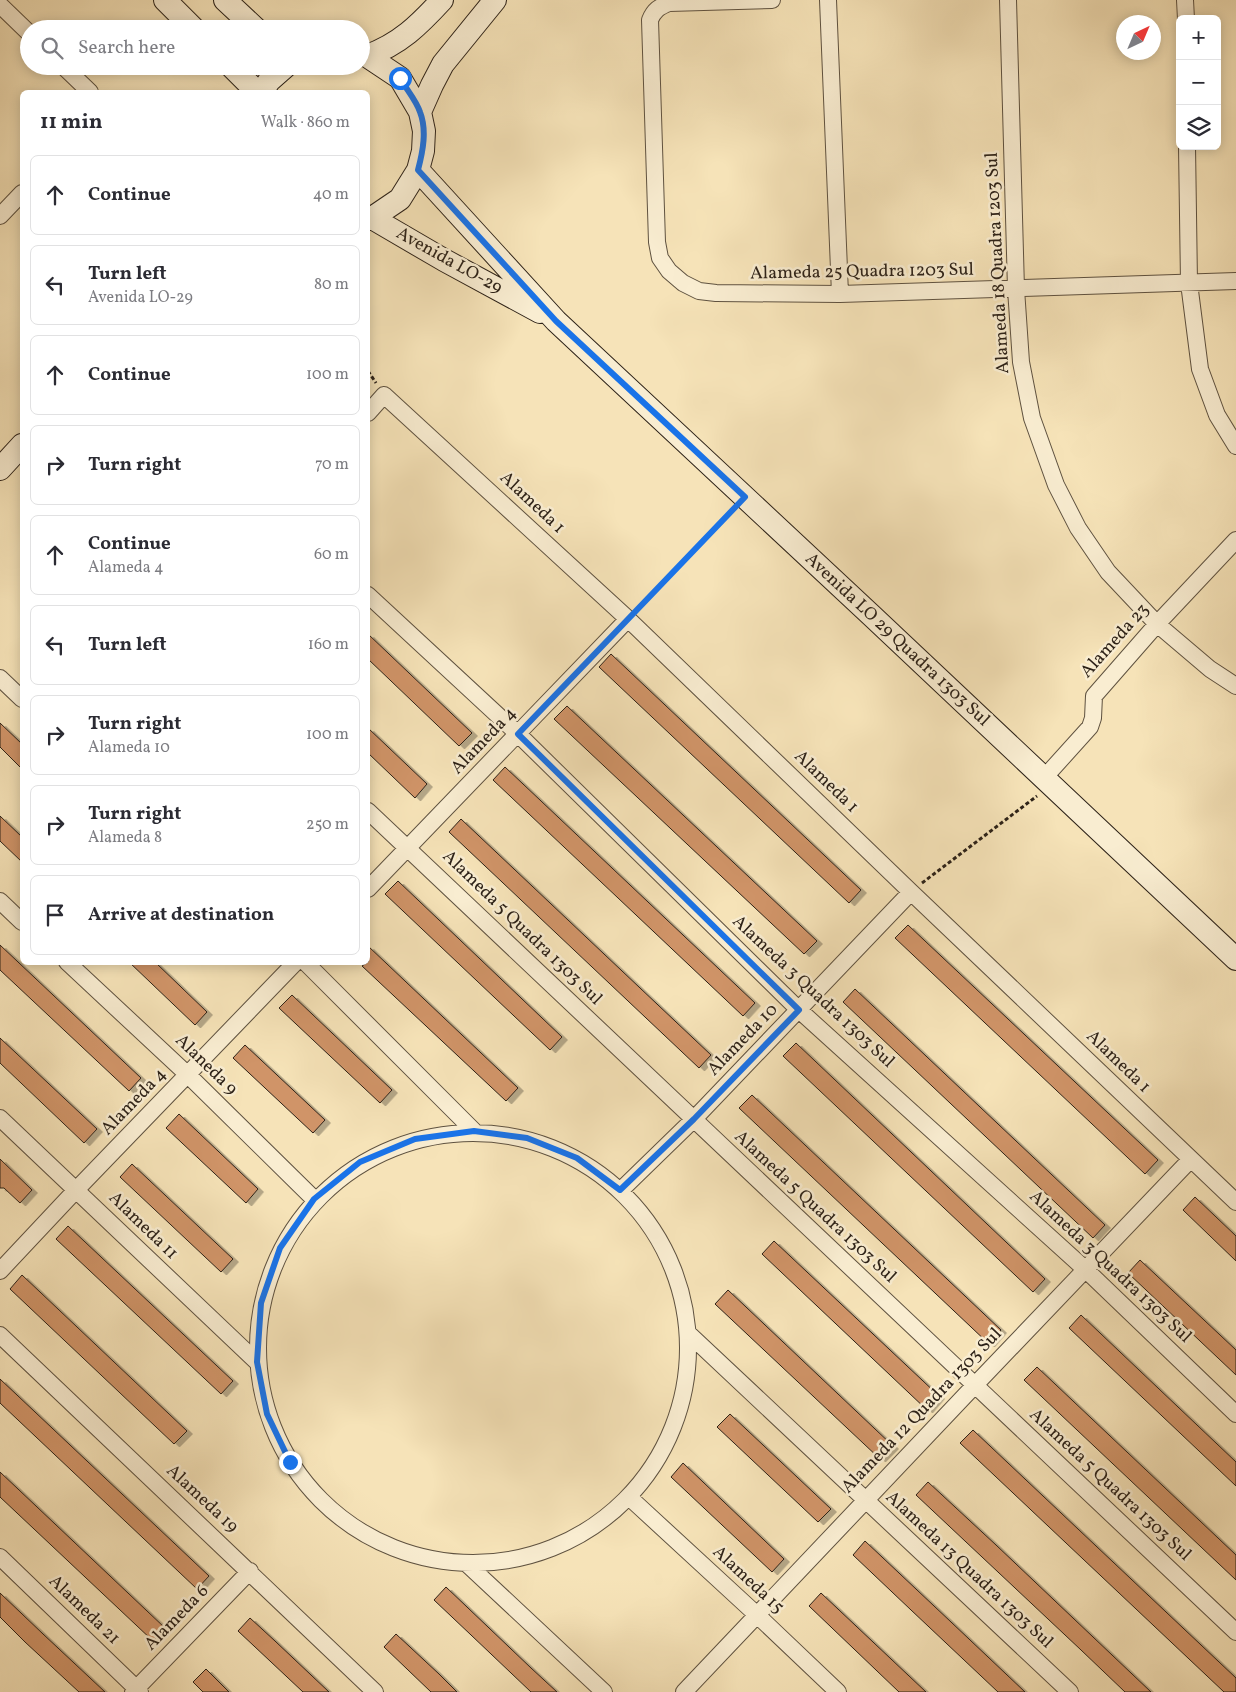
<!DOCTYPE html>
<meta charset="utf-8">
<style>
body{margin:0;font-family:Vollkorn,serif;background:#f7f7f7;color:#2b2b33}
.controls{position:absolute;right:15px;top:15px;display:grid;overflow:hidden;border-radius:8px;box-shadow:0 2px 12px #0003}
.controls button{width:45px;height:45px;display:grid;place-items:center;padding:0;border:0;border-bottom:1px solid #e1e1e2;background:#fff;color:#2b2b33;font:25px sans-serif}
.compass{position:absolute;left:1116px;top:15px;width:45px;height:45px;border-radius:50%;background:#fff;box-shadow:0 2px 12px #0003;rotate:44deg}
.stop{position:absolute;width:15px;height:15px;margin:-11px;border:4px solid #1a73e8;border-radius:50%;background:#fff}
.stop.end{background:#1a73e8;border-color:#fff;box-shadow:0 1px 5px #0008}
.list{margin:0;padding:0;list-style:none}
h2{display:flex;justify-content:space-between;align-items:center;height:65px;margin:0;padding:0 20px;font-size:21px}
h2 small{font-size:16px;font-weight:400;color:#7c7c81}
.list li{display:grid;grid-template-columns:32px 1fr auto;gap:15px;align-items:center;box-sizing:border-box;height:80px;margin:0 10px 10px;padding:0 10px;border:1px solid #e1e1e2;border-radius:8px}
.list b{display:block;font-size:19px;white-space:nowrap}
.list p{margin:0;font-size:16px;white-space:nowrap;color:#7c7c81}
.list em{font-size:16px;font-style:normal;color:#7c7c81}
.icon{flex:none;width:28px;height:28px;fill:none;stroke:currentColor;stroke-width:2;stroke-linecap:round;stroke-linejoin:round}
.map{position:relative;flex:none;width:1236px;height:1692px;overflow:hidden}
.search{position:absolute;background:#fff;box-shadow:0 2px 12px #0003;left:20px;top:20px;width:350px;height:55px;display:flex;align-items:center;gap:12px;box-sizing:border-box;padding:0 18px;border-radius:28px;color:#7c7c81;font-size:19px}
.panel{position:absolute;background:#fff;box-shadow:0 2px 12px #0003;left:20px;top:90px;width:350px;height:875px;border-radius:8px}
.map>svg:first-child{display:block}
</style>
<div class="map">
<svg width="1236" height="1692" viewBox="0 0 1236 1692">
<defs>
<filter id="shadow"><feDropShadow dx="5.5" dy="3" stdDeviation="0" flood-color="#0004"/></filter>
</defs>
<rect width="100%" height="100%" fill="#f6e3b8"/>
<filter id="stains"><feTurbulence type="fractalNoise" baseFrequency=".004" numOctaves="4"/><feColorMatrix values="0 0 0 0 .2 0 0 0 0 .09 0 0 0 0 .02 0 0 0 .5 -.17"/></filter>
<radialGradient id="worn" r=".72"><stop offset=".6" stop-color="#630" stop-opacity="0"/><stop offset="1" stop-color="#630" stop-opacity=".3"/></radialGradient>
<path fill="#d09467" stroke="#2d2218" filter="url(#shadow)" d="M 368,634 L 472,733 L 459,746 L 368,659 Z
M 611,654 L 861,890 L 849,903 L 599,667 Z
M 567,706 L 817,941 L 804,954 L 554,719 Z
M 0,723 L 22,744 L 22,769 L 0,747 Z
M 368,728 L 427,784 L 415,798 L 368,753 Z
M 505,767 L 755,1003 L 743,1016 L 493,780 Z
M 0,816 L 22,837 L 22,862 L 0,841 Z
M 461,819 L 711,1055 L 699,1068 L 449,832 Z
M 398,881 L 562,1037 L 550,1050 L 385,894 Z
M 908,925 L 1158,1160 L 1145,1174 L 895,938 Z
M 0,945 L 141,1078 L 129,1091 L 0,970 Z
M 368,946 L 518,1088 L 506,1101 L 362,966 L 368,962 Z
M 129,962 L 155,962 L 207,1012 L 195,1025 Z
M 855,989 L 1105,1225 L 1093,1238 L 843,1002 Z
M 292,995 L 392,1090 L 380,1103 L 279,1008 Z
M 0,1038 L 97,1129 L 84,1143 L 0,1063 Z
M 796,1043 L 1045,1279 L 1033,1292 L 783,1056 Z
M 245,1045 L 325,1120 L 313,1133 L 233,1058 Z
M 752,1095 L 1001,1330 L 989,1344 L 739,1108 Z
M 179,1114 L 258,1189 L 246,1203 L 166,1128 Z
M 0,1159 L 32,1190 L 20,1203 L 4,1188 L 0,1188 Z
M 132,1164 L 233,1259 L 221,1272 L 120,1177 Z
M 1195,1197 L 1236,1236 L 1236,1261 L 1183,1210 Z
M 68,1226 L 233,1381 L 221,1394 L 56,1239 Z
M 774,1241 L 939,1396 L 927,1410 L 762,1254 Z
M 1140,1260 L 1236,1350 L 1236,1375 L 1128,1273 Z
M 22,1275 L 187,1431 L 174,1444 L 10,1289 Z
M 728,1290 L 893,1446 L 880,1459 L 715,1304 Z
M 1081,1315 L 1236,1462 L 1236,1486 L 1069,1328 Z
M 1037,1367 L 1236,1555 L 1236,1580 L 1024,1380 Z
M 0,1379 L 209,1576 L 197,1589 L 0,1403 Z
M 730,1414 L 831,1509 L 818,1522 L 717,1427 Z
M 973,1430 L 1236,1678 L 1236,1692 L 1224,1692 L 960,1443 Z
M 683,1463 L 784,1559 L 772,1572 L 671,1477 Z
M 0,1472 L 165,1628 L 153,1641 L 0,1497 Z
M 928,1482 L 996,1545 L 1151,1692 L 1125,1692 L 1081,1650 L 916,1495 Z
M 865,1541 L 951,1622 L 1025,1692 L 998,1692 L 911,1610 L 853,1555 Z
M 446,1587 L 531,1668 L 557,1692 L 531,1692 L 471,1635 L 434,1600 Z
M 0,1593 L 43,1634 L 105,1692 L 79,1692 L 25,1642 L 0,1617 Z
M 821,1593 L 926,1692 L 899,1692 L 809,1606 Z
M 250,1618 L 275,1641 L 329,1692 L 303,1692 L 238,1631 Z
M 396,1634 L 439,1674 L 457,1692 L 431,1692 L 384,1647 Z
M 206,1669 L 229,1692 L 203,1692 L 193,1682 Z"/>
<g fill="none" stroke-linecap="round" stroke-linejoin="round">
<g stroke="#5f5240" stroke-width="18">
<path id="street" d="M 772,0 L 669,3 C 659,7 654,10 650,20 L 657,242 L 660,258 L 669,271 L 683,283 L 699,291 L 716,293 L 840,294 L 1236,281
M 828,0 L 840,294
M 1008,0 L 1016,289 L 1021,362 L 1032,418 L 1056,485 L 1078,528 L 1108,572 L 1157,624 L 1210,669 L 1236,686
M 1185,0 L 1186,19
M 0,5 L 29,33
M 63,66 L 90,92
M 1187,146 L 1189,283 L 1200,369 L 1217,415 L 1236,446
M 0,216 L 22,193
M 368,413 L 384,395 L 628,619 L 911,892 L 1236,1202
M 368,595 L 518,734 L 799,1010 L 1086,1270 L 1236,1414
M 0,678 L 22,699
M 1044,778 L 1090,727 L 1093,718 L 1094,696 L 1157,624 L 1236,540
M 368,811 L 1236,1632
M 368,889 L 628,619
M 0,901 L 22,922
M 67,962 L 188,1075 L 314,1199
M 305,962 L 474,1131
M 0,1118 L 257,1362
M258 1348a215 215 0 1 1 430 0a215 215 0 1 1-430 0Z
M 621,1190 L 694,1119 L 911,892
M 0,1271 L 76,1190 L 296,962
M 689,1334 L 1070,1692
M 0,1335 L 375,1692
M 630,1498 L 757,1615 L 838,1692
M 0,1557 L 140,1692
M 467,1564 L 604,1692
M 133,1692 L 250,1571
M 684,1692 L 975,1385 L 1191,1159"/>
</g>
<g stroke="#2d2218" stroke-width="24">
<path id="secondary" d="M 165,0 L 194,29
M 225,0 L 256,29
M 361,55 L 367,56 L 400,78 L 420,112 L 424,131 L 423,151 L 418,170 L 400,199 L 372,218 L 368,219
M 367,56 C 400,44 419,25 442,0
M 231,66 L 257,92
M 262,92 L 269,81 L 286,66
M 420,112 L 432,85 L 443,64 L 495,0
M 418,170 L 556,321 L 871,615 L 1236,959
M 372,218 L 444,260 L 540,312
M 0,469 L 22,445"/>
</g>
<path stroke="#2d2218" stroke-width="3" stroke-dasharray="4 2.5" stroke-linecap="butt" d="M 368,371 L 376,383
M 638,609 L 732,510
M 922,883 L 1037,796"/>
<use href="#street" stroke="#f9edd1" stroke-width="16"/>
<use href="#secondary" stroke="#f9edd1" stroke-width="22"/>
</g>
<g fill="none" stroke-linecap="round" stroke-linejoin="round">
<path stroke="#1a73e8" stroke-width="6" d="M 290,1462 L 267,1414 L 257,1362 L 261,1303 L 280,1248 L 314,1199 L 360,1162 L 415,1139 L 474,1131 L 527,1138 L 577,1158 L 620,1190 L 694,1119 L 799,1010 L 518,734 L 745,497 L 556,321 L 418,170 C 423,151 427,130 420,112 C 416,100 406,89 400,78"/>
</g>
<g text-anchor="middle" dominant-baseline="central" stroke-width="5" stroke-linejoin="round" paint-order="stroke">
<g font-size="18" fill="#2d2218" stroke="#f9edd1">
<text transform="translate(449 261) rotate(29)">Avenida LO-29</text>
<text transform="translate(998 263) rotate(-93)">Alameda 18 Quadra 1203 Sul</text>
<text transform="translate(862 272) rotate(-1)">Alameda 25 Quadra 1203 Sul</text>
<text transform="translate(532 503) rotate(43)">Alameda 1</text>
<text transform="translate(897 640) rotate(43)">Avenida LO 29 Quadra 1303 Sul</text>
<text transform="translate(1115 641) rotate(-48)">Alameda 23</text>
<text transform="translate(484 741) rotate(-46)">Alameda 4</text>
<text transform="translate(826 782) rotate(44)">Alameda 1</text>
<text transform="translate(522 928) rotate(44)">Alameda 5 Quadra 1303 Sul</text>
<text transform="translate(813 992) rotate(43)">Alameda 3 Quadra 1303 Sul</text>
<text transform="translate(743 1040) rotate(-46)">Alameda 10</text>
<text transform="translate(1118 1062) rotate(44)">Alameda 1</text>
<text transform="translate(206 1065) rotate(44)">Alaneda 9</text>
<text transform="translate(134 1102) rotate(-46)">Alameda 4</text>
<text transform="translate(815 1207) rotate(43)">Alameda 5 Quadra 1303 Sul</text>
<text transform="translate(143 1226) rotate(44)">Alameda 11</text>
<text transform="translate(1110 1267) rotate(43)">Alameda 3 Quadra 1303 Sul</text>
<text transform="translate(922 1411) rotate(-46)">Alameda 12 Quadra 1303 Sul</text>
<text transform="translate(1110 1485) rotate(43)">Alameda 5 Quadra 1303 Sul</text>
<text transform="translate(202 1499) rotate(43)">Alameda 19</text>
<text transform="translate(969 1570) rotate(43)">Alameda 13 Quadra 1303 Sul</text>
<text transform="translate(748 1580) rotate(43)">Alameda 15</text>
<text transform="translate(84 1610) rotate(44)">Alameda 21</text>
<text transform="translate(177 1618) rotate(-46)">Alameda 6</text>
</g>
</g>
<rect width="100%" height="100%" filter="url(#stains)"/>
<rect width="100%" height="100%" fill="url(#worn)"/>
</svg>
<div class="controls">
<button>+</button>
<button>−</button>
<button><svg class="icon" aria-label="layers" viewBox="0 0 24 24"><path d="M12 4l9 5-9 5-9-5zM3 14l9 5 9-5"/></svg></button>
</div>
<svg class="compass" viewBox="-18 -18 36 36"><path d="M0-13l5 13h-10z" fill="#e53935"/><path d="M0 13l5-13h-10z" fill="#7c7c81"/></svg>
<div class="stop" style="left:400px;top:78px"></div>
<div class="stop end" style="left:290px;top:1462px"></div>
<div class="search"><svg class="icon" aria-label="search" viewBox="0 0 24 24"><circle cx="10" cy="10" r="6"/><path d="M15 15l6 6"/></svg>Search here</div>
<section class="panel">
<h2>11 min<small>Walk · 860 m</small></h2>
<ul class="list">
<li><svg class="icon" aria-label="ahead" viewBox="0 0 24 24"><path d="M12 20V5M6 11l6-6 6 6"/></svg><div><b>Continue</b></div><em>40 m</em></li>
<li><svg class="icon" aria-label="left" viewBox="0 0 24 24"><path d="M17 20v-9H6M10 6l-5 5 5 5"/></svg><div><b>Turn left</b><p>Avenida LO-29</p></div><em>80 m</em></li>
<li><svg class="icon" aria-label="ahead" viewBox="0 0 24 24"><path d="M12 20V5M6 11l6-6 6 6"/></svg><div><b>Continue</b></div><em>100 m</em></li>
<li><svg class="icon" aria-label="right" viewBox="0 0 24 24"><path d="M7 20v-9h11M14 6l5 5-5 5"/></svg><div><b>Turn right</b></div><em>70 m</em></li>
<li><svg class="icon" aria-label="ahead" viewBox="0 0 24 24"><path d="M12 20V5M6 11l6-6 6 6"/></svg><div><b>Continue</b><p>Alameda 4</p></div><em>60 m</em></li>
<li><svg class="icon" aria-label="left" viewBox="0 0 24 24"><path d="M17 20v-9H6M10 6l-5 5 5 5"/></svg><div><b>Turn left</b></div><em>160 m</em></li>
<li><svg class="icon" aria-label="right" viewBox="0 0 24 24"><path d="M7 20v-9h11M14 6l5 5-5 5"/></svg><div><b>Turn right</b><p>Alameda 10</p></div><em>100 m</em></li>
<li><svg class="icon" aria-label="right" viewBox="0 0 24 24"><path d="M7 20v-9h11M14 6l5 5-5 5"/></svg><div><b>Turn right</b><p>Alameda 8</p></div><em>250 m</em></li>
<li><svg class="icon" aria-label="arrive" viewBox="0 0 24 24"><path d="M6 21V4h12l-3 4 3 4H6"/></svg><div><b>Arrive at destination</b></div></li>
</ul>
</section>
</div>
